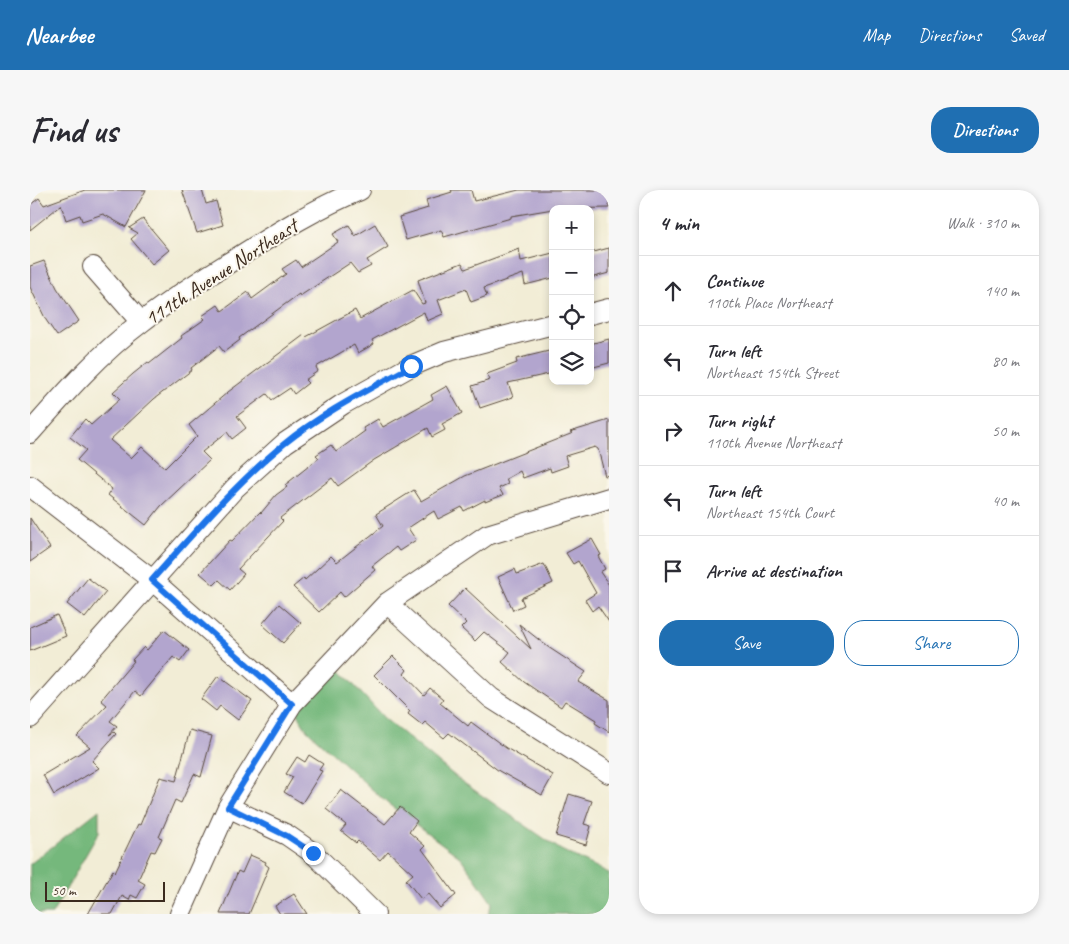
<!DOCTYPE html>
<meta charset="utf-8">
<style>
body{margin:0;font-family:Caveat,sans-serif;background:#f7f7f7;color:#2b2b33}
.controls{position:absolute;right:15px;top:15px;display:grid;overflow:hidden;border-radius:10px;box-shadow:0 2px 8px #0003}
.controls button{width:45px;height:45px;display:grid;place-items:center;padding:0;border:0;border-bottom:1px solid #e1e1e2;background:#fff;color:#2b2b33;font:25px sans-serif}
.scale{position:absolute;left:15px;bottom:12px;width:120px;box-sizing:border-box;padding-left:5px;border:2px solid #3b2a1e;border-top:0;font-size:14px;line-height:18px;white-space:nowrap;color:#3b2a1e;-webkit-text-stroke:4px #fbf7ec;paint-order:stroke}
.stop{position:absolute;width:15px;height:15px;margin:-11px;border:4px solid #1a73e8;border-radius:50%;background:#fff}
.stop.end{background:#1a73e8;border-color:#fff;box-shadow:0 1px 5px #0008}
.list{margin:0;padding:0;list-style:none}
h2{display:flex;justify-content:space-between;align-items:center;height:65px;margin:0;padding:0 20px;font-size:21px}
h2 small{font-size:16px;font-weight:400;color:#7c7c81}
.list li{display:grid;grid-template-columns:32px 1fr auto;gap:15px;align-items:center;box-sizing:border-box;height:70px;padding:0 20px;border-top:1px solid #e1e1e2}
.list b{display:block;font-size:19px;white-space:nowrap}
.list p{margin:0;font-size:16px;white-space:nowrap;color:#7c7c81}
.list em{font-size:16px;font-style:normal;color:#7c7c81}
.actions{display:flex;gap:10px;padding:15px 20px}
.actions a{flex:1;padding:11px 0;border:1px solid #1f6fb2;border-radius:20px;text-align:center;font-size:18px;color:#1f6fb2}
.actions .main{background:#1f6fb2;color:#fff}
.icon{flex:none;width:28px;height:28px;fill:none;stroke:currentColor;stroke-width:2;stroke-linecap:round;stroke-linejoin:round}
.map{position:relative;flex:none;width:579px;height:724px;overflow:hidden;border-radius:20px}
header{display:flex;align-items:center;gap:30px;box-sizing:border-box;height:70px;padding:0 25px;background:#1f6fb2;color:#fff}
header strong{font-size:24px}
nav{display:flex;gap:28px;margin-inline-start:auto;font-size:18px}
.intro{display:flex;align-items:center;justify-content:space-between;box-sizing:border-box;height:120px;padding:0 30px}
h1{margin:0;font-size:35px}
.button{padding:12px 22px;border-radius:20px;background:#1f6fb2;color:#fff;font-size:18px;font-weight:700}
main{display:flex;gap:30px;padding:0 30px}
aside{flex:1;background:#fff;border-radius:20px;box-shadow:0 2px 8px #0003}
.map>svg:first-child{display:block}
</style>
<header>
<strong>Nearbee</strong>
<nav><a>Map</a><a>Directions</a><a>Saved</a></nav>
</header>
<div class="intro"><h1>Find us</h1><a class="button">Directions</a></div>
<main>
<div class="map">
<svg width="579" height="724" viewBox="0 0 579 724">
<rect width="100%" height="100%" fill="#fbf7ec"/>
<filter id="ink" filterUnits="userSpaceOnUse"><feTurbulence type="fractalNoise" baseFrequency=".02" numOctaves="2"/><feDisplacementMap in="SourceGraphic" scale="10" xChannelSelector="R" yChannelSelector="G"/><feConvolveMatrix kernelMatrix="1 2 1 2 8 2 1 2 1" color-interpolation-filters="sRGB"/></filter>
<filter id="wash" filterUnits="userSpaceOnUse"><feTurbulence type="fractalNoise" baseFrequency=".0096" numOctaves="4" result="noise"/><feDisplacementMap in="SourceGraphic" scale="20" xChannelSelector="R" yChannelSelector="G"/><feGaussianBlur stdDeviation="1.12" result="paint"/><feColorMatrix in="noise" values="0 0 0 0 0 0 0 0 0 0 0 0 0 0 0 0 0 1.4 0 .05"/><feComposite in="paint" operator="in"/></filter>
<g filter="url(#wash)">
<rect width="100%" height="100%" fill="#f2edd6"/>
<path fill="#74b87c" stroke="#58714d" d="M 302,471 L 354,528 L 431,591 L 531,660 L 579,683 L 579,724 L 458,724 L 462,713 L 431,668 L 357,613 L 277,540 L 262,514 Z
M 69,620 L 69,642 L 22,724 L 0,724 L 0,674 Z"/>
<g id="blocks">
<path fill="#b2a5ce" d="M 55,0 L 116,0 L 96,37 L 73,24 L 52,31 L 50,25 L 36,30 L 31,15 L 0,40 L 0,15 L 9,8 L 14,15 Z
M 152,0 L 172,0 L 176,14 L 186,11 L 193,35 L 167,43 Z
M 421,0 L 441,0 L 444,11 L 489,0 L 579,0 L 579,18 L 523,19 L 481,26 L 481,28 L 414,47 L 411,40 L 376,50 L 369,27 L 398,18 L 396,10 L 422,2 Z
M 113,29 L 139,60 L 122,74 L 101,49 L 108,43 L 99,38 Z
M 345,34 L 358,57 L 337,70 L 341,76 L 328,83 L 320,73 L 270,106 L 269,104 L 209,148 L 210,150 L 194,162 L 189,156 L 161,178 L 162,180 L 124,209 L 80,250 L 101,268 L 112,257 L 135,278 L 167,246 L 159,235 L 198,202 L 274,145 L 276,147 L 325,120 L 330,129 L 383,100 L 392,114 L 395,113 L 388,90 L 432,73 L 435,79 L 489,59 L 491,71 L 523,63 L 523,88 L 495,95 L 493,84 L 454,98 L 457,106 L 441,112 L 436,99 L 408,110 L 413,124 L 397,131 L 394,122 L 342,150 L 344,154 L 328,163 L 324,155 L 286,177 L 288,181 L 275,190 L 278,193 L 264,204 L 260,198 L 242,210 L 237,204 L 207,226 L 216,238 L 202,249 L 197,242 L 172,262 L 180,270 L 131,316 L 116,335 L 78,305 L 82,299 L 47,270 L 56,260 L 40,247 L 55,229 L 61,235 L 90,209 L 83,202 L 103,184 L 118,172 L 119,174 L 152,148 L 151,146 L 175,129 L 172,126 L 188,115 L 192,121 L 218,102 L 222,109 L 256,84 L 252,79 L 266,70 L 271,77 L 308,52 L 303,44 L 319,35 L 325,46 Z
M 579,58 L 579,83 L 560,88 L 560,63 Z
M 14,71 L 27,98 L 49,131 L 27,146 L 16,130 L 0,97 L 0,76 Z
M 579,149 L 579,173 L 560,178 L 560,154 Z
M 523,160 L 523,183 L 478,193 L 483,207 L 450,218 L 442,196 L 460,190 L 457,184 L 487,173 L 486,169 Z
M 417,196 L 432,223 L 412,234 L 415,240 L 402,247 L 398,238 L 344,270 L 308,296 L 302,288 L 250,328 L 253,331 L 208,379 L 214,384 L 200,400 L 189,390 L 184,395 L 170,383 L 200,350 L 202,351 L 230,322 L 231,323 L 246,305 L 257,297 L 255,295 L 289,268 L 286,265 L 301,255 L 306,262 L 335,241 L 333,238 L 348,229 L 353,237 L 403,209 L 401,205 Z
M 579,230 L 579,285 L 575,286 L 568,259 L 565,257 L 535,266 L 538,276 L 521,282 L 520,278 L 493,288 L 490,281 L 476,289 L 478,294 L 469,298 L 473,305 L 455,312 L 455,310 L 434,321 L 432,317 L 408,329 L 404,321 L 378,338 L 386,350 L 369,361 L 366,357 L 342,376 L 345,380 L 314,407 L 310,402 L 289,422 L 263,397 L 274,388 L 275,390 L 301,366 L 307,372 L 353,336 L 346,324 L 384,300 L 391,311 L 435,286 L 543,243 L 540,242 Z
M 0,328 L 20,358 L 0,372 Z
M 562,349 L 571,365 L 568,366 L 575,379 L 570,382 L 579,395 L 579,432 L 568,416 L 562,421 L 555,410 L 566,403 L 548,371 L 543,374 L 536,363 Z
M 514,374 L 523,393 L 491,408 L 494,415 L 483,420 L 468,387 L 485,379 L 487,384 Z
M 58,388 L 76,402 L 55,428 L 37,414 Z
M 435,398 L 501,459 L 489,434 L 518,457 L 556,482 L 548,492 L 579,510 L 579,542 L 565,533 L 566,530 L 535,511 L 531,517 L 494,492 L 472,472 L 480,462 L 454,442 L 445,451 L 431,438 L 436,433 L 418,416 Z
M 249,414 L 271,433 L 253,453 L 232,434 Z
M 27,425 L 36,446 L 0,461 L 0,437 Z
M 134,440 L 159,460 L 150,472 L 143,467 L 111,506 L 105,501 L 80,531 L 87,536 L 79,545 L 84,542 L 86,544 L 62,571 L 69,578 L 24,605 L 13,585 L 60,557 L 47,546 L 77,515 L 71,510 L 104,471 L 102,470 L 114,457 L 117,460 Z
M 363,466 L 377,480 L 374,484 L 394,505 L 400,498 L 413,509 L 410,513 L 438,536 L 441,532 L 476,558 L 523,585 L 512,605 L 469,581 L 419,543 L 414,548 L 395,532 L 392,535 L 378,524 L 380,521 L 344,485 Z
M 188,486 L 222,511 L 208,530 L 190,516 L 186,521 L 171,509 Z
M 160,540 L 182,546 L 171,587 L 164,584 L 151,613 L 145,610 L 129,647 L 132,648 L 125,662 L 121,661 L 108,690 L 115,694 L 107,708 L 101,705 L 99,710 L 92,706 L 82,724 L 58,724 L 83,680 L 85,682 L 108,634 L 110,635 L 130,587 L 146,591 Z
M 279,565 L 293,574 L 289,580 L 292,581 L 272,613 L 254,602 L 263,587 L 256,584 L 267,567 L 275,572 Z
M 311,600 L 355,634 L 370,617 L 387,631 L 379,642 L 395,656 L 392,659 L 426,705 L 410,718 L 398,704 L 391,709 L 376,690 L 383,684 L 358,661 L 350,670 L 328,651 L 326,653 L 311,641 L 316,635 L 296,619 Z
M 539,604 L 562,611 L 554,634 L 561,636 L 556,655 L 526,646 Z
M 220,665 L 236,672 L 235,674 L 239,677 L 219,724 L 190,724 L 208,681 L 212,683 Z
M 264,704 L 277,724 L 250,724 L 245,716 Z"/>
</g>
</g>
<g filter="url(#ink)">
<use href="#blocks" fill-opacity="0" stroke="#56473a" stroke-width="1"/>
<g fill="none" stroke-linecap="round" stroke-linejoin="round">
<g stroke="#56473a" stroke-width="22">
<path id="minor" d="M 63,77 L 111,132
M 560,124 L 579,119
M 0,243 C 35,203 70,163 113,131 C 144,107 177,86 210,66 C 248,42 288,17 330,0
M 0,296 L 122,390 L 262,514
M 357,413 L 461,508 L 579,583
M 0,528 L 205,298 L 255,253 L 313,214 L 381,176 L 414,162 L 523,134
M 198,617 L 257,645 L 283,663 L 345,724
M 150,724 L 198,617 L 262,514 L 357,413 L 457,345 L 579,308"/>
</g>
<use href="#minor" stroke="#fff" stroke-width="20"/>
</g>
</g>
<g fill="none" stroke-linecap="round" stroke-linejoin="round" filter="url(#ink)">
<path stroke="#1a73e8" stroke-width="6" d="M 283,663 L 257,646 L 198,617 L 262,514 L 122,390 C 164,343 205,294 254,254 C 292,223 338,200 381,176"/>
</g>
<g text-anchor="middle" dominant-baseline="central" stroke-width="4" stroke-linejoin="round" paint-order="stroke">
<g font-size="21" fill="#3b2a1e" stroke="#fbf7ec">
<text transform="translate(191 82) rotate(-33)">111th Avenue Northeast</text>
</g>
</g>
</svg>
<div class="controls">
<button>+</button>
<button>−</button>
<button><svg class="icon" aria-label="locate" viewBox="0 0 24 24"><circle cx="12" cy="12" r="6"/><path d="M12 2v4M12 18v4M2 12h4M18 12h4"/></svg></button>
<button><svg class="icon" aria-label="layers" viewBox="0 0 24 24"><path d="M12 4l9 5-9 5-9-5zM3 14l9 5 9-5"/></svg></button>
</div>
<div class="scale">50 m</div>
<div class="stop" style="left:381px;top:176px"></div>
<div class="stop end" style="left:283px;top:663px"></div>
</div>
<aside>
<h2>4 min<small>Walk · 310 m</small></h2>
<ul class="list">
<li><svg class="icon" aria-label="ahead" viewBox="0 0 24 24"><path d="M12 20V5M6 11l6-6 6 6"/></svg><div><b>Continue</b><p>110th Place Northeast</p></div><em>140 m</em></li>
<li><svg class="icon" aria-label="left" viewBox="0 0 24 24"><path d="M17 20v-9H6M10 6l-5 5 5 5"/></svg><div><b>Turn left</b><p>Northeast 154th Street</p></div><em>80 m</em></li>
<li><svg class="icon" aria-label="right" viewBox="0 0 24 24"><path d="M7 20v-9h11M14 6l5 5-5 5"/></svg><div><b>Turn right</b><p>110th Avenue Northeast</p></div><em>50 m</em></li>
<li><svg class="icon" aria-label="left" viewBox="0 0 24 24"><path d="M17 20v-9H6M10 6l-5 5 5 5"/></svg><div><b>Turn left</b><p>Northeast 154th Court</p></div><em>40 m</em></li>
<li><svg class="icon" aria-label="arrive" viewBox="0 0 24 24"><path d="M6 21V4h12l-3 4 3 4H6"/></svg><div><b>Arrive at destination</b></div></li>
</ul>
<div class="actions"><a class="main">Save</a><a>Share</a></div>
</aside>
</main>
